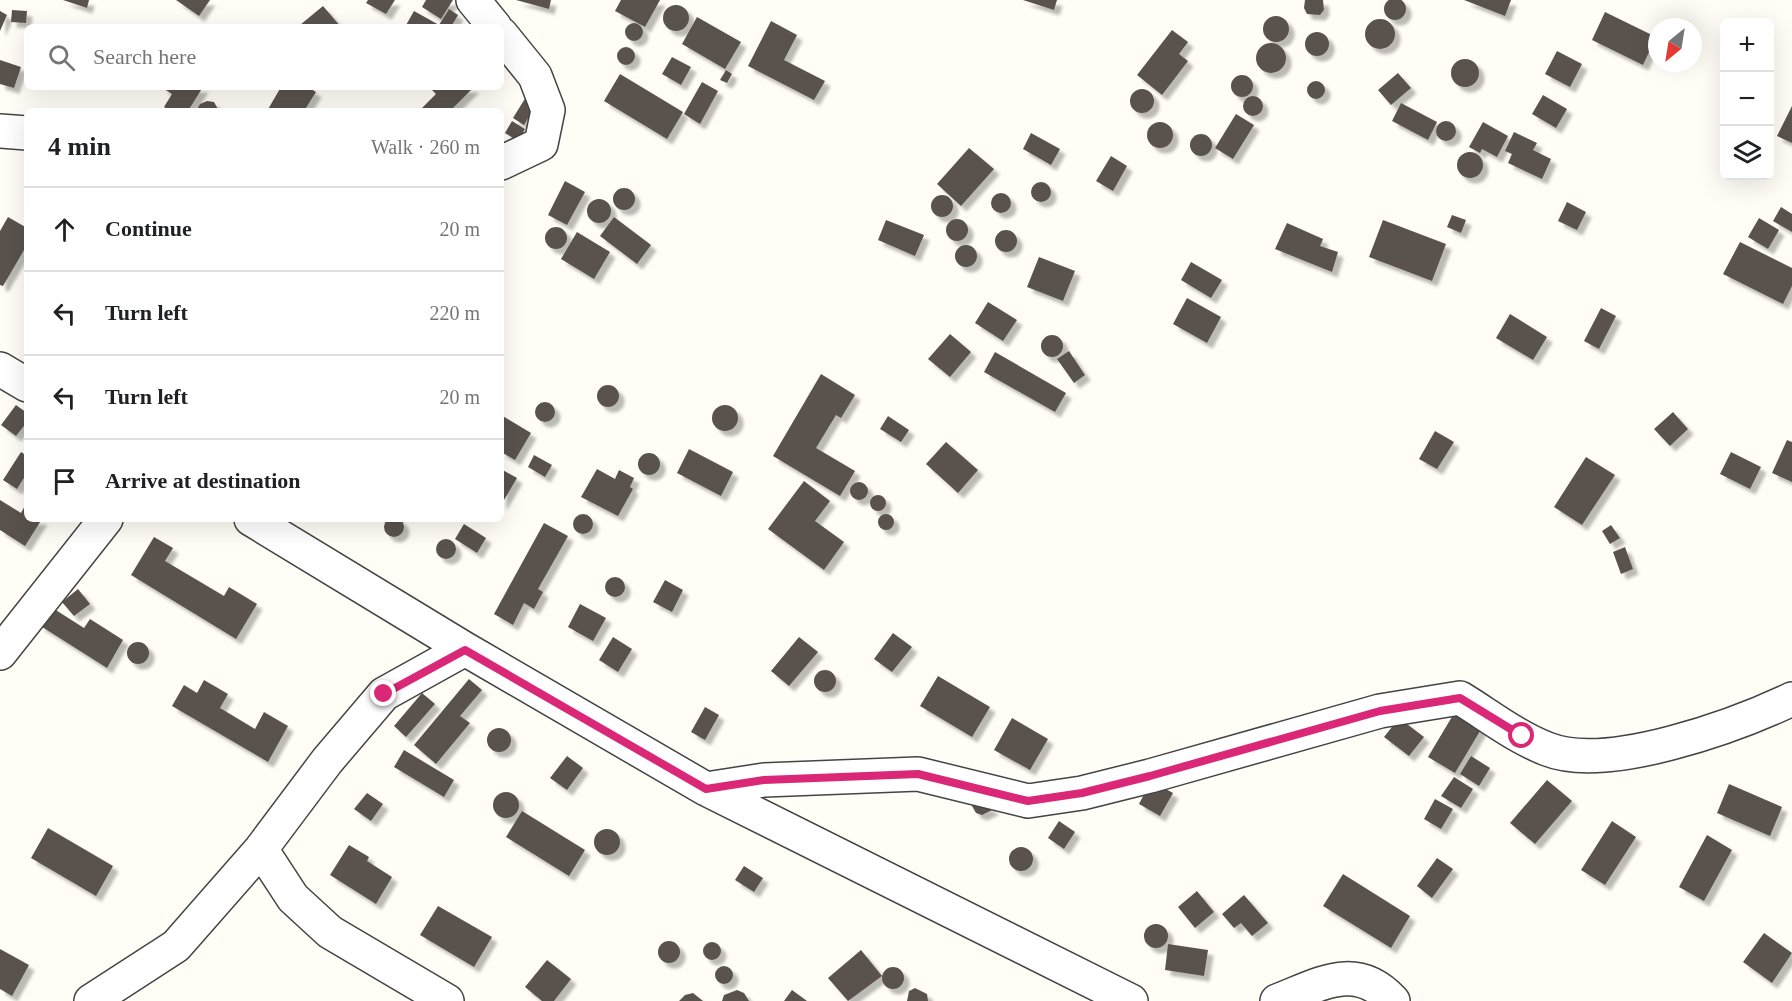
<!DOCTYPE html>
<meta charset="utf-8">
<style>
body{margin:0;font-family:Georgia,serif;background:#f6f6f6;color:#202124}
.controls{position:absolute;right:18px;top:18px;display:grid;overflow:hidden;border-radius:9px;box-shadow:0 6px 24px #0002}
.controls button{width:54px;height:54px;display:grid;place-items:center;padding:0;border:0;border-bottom:2px solid #e0e0e0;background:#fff;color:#202124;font:30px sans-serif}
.compass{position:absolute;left:1648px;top:18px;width:54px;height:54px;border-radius:50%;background:#fff;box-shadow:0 6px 24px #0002;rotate:210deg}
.stop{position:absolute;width:18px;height:18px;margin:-14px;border:4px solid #db2777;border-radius:50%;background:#fff}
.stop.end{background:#db2777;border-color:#fff;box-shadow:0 2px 6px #0008}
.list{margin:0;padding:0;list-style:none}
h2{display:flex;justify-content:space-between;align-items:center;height:78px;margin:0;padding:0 24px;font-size:26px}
h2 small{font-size:20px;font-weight:400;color:#757577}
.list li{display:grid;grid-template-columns:39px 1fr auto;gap:18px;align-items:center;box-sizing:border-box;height:84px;padding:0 24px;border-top:2px solid #e0e0e0}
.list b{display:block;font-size:22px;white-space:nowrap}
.list em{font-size:20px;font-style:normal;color:#757577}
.icon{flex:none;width:33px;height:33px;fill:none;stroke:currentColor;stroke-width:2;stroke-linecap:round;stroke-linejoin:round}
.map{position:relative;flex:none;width:1792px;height:1001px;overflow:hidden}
.search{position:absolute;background:#fff;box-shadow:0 6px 24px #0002;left:24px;top:24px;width:480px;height:66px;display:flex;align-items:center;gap:15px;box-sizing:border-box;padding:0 21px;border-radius:9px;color:#757577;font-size:22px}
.panel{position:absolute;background:#fff;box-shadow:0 6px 24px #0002;left:24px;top:108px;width:480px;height:414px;border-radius:9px}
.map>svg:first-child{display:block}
</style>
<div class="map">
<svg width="1792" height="1001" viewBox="0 0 1792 1001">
<defs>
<filter id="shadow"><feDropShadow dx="5.5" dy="5.5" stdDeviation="1.5" flood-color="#0004"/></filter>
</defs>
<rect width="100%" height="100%" fill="#fffdf5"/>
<path fill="#5a524d" filter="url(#shadow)" d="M1384 9a11 11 0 1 1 22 0a11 11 0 1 1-22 0Z
M 63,0 L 89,0 L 87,8 Z
M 176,0 L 210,0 L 199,16 Z
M 368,0 L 395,0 L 386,14 L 366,3 Z
M 426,0 L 453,0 L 441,19 L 422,7 Z
M 516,0 L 551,0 L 549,9 Z
M 621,0 L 660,0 L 645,27 L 615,11 Z
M 1023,0 L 1057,0 L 1054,10 Z
M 1323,0 L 1324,10 L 1320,15 L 1307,14 L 1304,8 L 1305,0 Z
M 1464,0 L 1511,0 L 1505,16 Z
M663 18a13 13 0 1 1 26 0a13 13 0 1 1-26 0Z
M 323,6 L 341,27 L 302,27 L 300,25 Z
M 449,9 L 458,15 L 451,27 L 405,27 L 414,11 L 439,25 Z
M 12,10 L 27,11 L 26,23 L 11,22 Z
M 0,11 L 7,15 L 0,31 Z
M 1605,12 L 1656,37 L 1643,65 L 1592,40 Z
M1263 29a13 13 0 1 1 26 0a13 13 0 1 1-26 0Z
M 697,17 L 741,42 L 725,69 L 682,44 Z
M1365 34a15 15 0 1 1 30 0a15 15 0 1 1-30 0Z
M 771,21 L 797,35 L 784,60 L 825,81 L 814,100 L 748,66 Z
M625 32a9 9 0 1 1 18 0a9 9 0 1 1-18 0Z
M 1172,30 L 1188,42 L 1179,54 L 1188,61 L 1162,95 L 1137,75 Z
M1305 44a12 12 0 1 1 24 0a12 12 0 1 1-24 0Z
M1256 58a15 15 0 1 1 30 0a15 15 0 1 1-30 0Z
M617 56a9 9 0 1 1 18 0a9 9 0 1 1-18 0Z
M 1557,51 L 1582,64 L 1570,87 L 1545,74 Z
M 672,57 L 691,67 L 681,85 L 662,74 Z
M1451 73a14 14 0 1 1 28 0a14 14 0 1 1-28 0Z
M 0,60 L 21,67 L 14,88 L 0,84 Z
M 726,70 L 732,74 L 727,83 L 720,80 Z
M 1398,73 L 1411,88 L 1391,105 L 1378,90 Z
M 620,74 L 683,112 L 667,139 L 604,101 Z
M1231 86a11 11 0 1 1 22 0a11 11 0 1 1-22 0Z
M1307 90a9 9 0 1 1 18 0a9 9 0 1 1-18 0Z
M 702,82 L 718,91 L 700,124 L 684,114 Z
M 161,87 L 203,87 L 188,111 L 170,111 L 164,107 L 172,94 Z
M 281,87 L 308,87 L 316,92 L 304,111 L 267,111 Z
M 429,87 L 474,87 L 450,111 L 419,111 L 436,94 Z
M1130 101a12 12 0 1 1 24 0a12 12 0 1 1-24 0Z
M 1543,95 L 1567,109 L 1556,128 L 1532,114 Z
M1243 106a10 10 0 1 1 20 0a10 10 0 1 1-20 0Z
M 526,97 L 537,103 L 524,125 L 513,118 Z
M 207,101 L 214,102 L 219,111 L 196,111 L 200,104 Z
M 1401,103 L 1437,122 L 1428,140 L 1392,121 Z
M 1792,106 L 1792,143 L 1777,136 Z
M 1236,114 L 1254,125 L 1233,159 L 1215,148 Z
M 512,121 L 525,129 L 518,141 L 505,133 Z
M1436 131a10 10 0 1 1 20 0a10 10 0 1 1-20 0Z
M1147 135a13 13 0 1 1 26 0a13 13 0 1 1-26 0Z
M 1483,122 L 1508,136 L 1497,157 L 1482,149 L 1480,153 L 1469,147 Z
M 1514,132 L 1537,143 L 1533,150 L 1551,159 L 1542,179 L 1508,163 L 1512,154 L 1505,151 Z
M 1031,133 L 1060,149 L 1051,165 L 1023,149 Z
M1190 145a11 11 0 1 1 22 0a11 11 0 1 1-22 0Z
M 969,148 L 994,169 L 961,206 L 937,184 Z
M1457 165a13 13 0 1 1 26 0a13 13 0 1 1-26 0Z
M 1111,156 L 1127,166 L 1113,191 L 1096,181 Z
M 565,181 L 585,192 L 567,225 L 548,215 Z
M1031 192a10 10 0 1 1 20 0a10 10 0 1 1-20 0Z
M613 199a11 11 0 1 1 22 0a11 11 0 1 1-22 0Z
M991 203a10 10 0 1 1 20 0a10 10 0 1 1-20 0Z
M931 206a11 11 0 1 1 22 0a11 11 0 1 1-22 0Z
M587 211a12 12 0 1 1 24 0a12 12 0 1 1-24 0Z
M 1567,202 L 1586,212 L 1577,230 L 1558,221 Z
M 1781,207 L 1792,214 L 1792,232 L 1773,221 Z
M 1452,215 L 1466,220 L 1461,233 L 1447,227 Z
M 8,217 L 27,228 L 27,245 L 3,286 L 0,285 L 0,231 Z
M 614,217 L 651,245 L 637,264 L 600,236 Z
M 1759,218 L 1779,230 L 1768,249 L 1748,237 Z
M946 230a11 11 0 1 1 22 0a11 11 0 1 1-22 0Z
M 886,220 L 924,235 L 915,256 L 878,240 Z
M 1383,220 L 1446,244 L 1432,281 L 1369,257 Z
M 1287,223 L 1323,239 L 1320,246 L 1338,252 L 1332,272 L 1275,249 Z
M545 238a11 11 0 1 1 22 0a11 11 0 1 1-22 0Z
M995 241a11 11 0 1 1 22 0a11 11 0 1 1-22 0Z
M 577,232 L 610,252 L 594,279 L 561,259 Z
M 1740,242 L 1792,268 L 1792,286 L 1783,304 L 1723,274 Z
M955 256a11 11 0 1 1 22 0a11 11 0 1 1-22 0Z
M 1039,257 L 1075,271 L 1063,301 L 1027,287 Z
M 1191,262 L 1222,280 L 1211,298 L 1181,280 Z
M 1187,298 L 1221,317 L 1207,343 L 1173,324 Z
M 988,302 L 1017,320 L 1003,341 L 975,323 Z
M 1601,308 L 1616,316 L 1599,349 L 1584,341 Z
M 1510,314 L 1547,337 L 1533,360 L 1496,338 Z
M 950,334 L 971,352 L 950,377 L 928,359 Z
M1041 346a11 11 0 1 1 22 0a11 11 0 1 1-22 0Z
M 1069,351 L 1085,375 L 1074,383 L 1057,359 Z
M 995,352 L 1066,393 L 1055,412 L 984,372 Z
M 821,374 L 855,395 L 841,418 L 836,415 L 816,448 L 855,471 L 840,496 L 773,456 Z
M597 396a11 11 0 1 1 22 0a11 11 0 1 1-22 0Z
M535 412a10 10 0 1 1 20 0a10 10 0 1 1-20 0Z
M 16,405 L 27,413 L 27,422 L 16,436 L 1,425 Z
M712 418a13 13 0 1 1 26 0a13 13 0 1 1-26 0Z
M 1673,412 L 1688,429 L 1670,446 L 1654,429 Z
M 501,415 L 531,433 L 515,460 L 501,452 Z
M 888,416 L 909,430 L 901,442 L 880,429 Z
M 1435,431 L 1454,442 L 1437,469 L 1419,459 Z
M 1787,440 L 1792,442 L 1792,482 L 1772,473 Z
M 946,442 L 978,470 L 958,493 L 926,464 Z
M 689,449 L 733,472 L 721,496 L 677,473 Z
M 21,452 L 27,456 L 27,473 L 17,489 L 3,480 Z
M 1731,452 L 1761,467 L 1750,489 L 1720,474 Z
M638 464a11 11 0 1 1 22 0a11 11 0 1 1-22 0Z
M 534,455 L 552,465 L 545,477 L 528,467 Z
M 1586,457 L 1615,475 L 1582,525 L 1554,507 Z
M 501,469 L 517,478 L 501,505 Z
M 597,469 L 615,479 L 619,470 L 634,478 L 630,487 L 633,489 L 618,516 L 581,497 Z
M 804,481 L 830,501 L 815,521 L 844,542 L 824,570 L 768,529 Z
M850 491a9 9 0 1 1 18 0a9 9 0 1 1-18 0Z
M870 503a8 8 0 1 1 16 0a8 8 0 1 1-16 0Z
M 0,500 L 21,513 L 27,502 L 27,519 L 42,519 L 25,546 L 0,530 Z
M573 524a10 10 0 1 1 20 0a10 10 0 1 1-20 0Z
M878 522a8 8 0 1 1 16 0a8 8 0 1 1-16 0Z
M384 527a10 10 0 1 1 20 0a10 10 0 1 1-20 0Z
M 544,523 L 568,536 L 538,589 L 543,592 L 534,609 L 524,603 L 513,625 L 494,614 Z
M 464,524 L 486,538 L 477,553 L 455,539 Z
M 1611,525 L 1620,538 L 1610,544 L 1602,531 Z
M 154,537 L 173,548 L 165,561 L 224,596 L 229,587 L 257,604 L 236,639 L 131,575 Z
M436 549a10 10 0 1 1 20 0a10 10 0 1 1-20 0Z
M 1625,547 L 1633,569 L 1621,574 L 1613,552 Z
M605 587a10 10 0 1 1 20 0a10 10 0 1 1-20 0Z
M 665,580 L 683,590 L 672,612 L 653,602 Z
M 78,589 L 90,604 L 74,616 L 62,602 Z
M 580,604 L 606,618 L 593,641 L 568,627 Z
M 51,607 L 84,628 L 90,619 L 123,640 L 107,668 L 39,625 Z
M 893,633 L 912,647 L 892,672 L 874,659 Z
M 613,637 L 632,649 L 618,672 L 599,660 Z
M 799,637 L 818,652 L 789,686 L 771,671 Z
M127 653a11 11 0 1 1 22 0a11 11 0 1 1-22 0Z
M814 681a11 11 0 1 1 22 0a11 11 0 1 1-22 0Z
M 938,676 L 990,707 L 972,737 L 920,706 Z
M 469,679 L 482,690 L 460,716 L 470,723 L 436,764 L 414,745 Z
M 204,680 L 228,694 L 220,708 L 255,729 L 264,712 L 288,726 L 268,762 L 172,706 L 184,685 L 197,693 Z
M 422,693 L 435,704 L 406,737 L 394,726 Z
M 705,707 L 719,715 L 705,740 L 691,732 Z
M 1456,710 L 1483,726 L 1455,773 L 1428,757 Z
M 1012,718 L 1048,739 L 1030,770 L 994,750 Z
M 1399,718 L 1424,737 L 1409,756 L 1384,737 Z
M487 740a12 12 0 1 1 24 0a12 12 0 1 1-24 0Z
M 404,750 L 454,780 L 444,797 L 394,767 Z
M 567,756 L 583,768 L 567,790 L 550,778 Z
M 1471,756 L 1490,768 L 1479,786 L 1460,774 Z
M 1454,777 L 1473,789 L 1461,808 L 1441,796 Z
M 1547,780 L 1572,801 L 1535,844 L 1510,823 Z
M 1151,781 L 1173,793 L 1160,816 L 1139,804 Z
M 1729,784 L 1782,807 L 1770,836 L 1717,813 Z
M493 805a13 13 0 1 1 26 0a13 13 0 1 1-26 0Z
M 367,793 L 383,804 L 371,821 L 354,809 Z
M 973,799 L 994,809 L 982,815 L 976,813 L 972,806 Z
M 1435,799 L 1453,809 L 1441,829 L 1424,819 Z
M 522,811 L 585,850 L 569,876 L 506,837 Z
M 1059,821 L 1075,832 L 1064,849 L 1048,838 Z
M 1612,821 L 1636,837 L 1605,885 L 1581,870 Z
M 48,828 L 113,866 L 96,896 L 31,858 Z
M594 842a13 13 0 1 1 26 0a13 13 0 1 1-26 0Z
M 1707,835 L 1732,850 L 1704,901 L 1679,887 Z
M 349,845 L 369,857 L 367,861 L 392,877 L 376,904 L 330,875 Z
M1009 859a12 12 0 1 1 24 0a12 12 0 1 1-24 0Z
M 1437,858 L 1453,869 L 1432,898 L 1417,886 Z
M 744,866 L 763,878 L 754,892 L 735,880 Z
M 1343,874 L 1410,916 L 1391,948 L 1323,906 Z
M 1197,891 L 1214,912 L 1195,928 L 1178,907 Z
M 1244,895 L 1268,923 L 1252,936 L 1241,923 L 1234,928 L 1222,914 Z
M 438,906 L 492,937 L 474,967 L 420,935 Z
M1144 936a12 12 0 1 1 24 0a12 12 0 1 1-24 0Z
M 1764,933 L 1792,953 L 1772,983 L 1743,962 Z
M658 952a11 11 0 1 1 22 0a11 11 0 1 1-22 0Z
M703 951a9 9 0 1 1 18 0a9 9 0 1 1-18 0Z
M 1168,944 L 1208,950 L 1204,976 L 1165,970 Z
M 0,949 L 29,965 L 12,996 L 0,989 Z
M 861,950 L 882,976 L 848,1001 L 828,978 Z
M 547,960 L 571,979 L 554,1001 L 542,1001 L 525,987 Z
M715 975a9 9 0 1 1 18 0a9 9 0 1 1-18 0Z
M882 978a11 11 0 1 1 22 0a11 11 0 1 1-22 0Z
M 915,988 L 927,994 L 928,1001 L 907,1001 L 909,991 Z
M 737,990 L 744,993 L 749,1001 L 722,1001 L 724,995 Z
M 792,990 L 807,1001 L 784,1001 Z
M 693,993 L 703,1001 L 679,1001 L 685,995 Z"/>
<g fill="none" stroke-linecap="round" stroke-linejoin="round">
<g stroke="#444" stroke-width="36">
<path id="street" d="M 473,0 L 495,27
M 501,34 L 535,76 L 548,110 L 541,144 L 501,163
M 0,131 L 27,133
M 0,369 L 27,385
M 251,519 L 465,649 L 706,789 L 1131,1001
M 0,653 L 106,519
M 706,789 L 764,780 L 918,774 L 1028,801 L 1082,793 L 1150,776 L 1380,711 L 1460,698 C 1488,715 1516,737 1547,749 C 1607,773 1735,726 1792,699
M 261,849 L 293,898 L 330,932 L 447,1001
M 91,1001 L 176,946 L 261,849 L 327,761 L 384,694 L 465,649
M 1277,1001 C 1321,984 1356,961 1393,1001"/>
</g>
<use href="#street" stroke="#fff" stroke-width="33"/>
</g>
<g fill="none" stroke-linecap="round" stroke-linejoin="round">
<path stroke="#db2777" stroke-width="8" d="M 384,694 L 465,650 L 706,789 L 764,780 L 918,774 L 1028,801 L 1082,793 L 1150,776 L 1380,711 L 1460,698 L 1522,736"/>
</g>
</svg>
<div class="controls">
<button>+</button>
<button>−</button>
<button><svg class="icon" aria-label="layers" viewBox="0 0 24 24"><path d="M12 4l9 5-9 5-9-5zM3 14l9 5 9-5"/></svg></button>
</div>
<svg class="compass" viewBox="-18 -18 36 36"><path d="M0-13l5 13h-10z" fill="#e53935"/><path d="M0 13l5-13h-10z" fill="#757577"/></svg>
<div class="stop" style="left:1522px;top:736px"></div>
<div class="stop end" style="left:384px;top:694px"></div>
<div class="search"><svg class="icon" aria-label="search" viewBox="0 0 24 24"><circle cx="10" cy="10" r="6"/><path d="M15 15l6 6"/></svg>Search here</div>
<section class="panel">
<h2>4 min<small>Walk · 260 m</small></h2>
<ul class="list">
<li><svg class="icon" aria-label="ahead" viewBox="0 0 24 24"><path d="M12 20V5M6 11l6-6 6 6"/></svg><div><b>Continue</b></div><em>20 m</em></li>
<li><svg class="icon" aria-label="left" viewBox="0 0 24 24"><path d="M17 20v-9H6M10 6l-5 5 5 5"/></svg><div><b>Turn left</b></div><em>220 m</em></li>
<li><svg class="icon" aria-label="left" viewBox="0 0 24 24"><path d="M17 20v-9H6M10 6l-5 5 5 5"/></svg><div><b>Turn left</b></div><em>20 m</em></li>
<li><svg class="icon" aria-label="arrive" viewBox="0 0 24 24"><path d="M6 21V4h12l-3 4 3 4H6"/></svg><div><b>Arrive at destination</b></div></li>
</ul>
</section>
</div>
